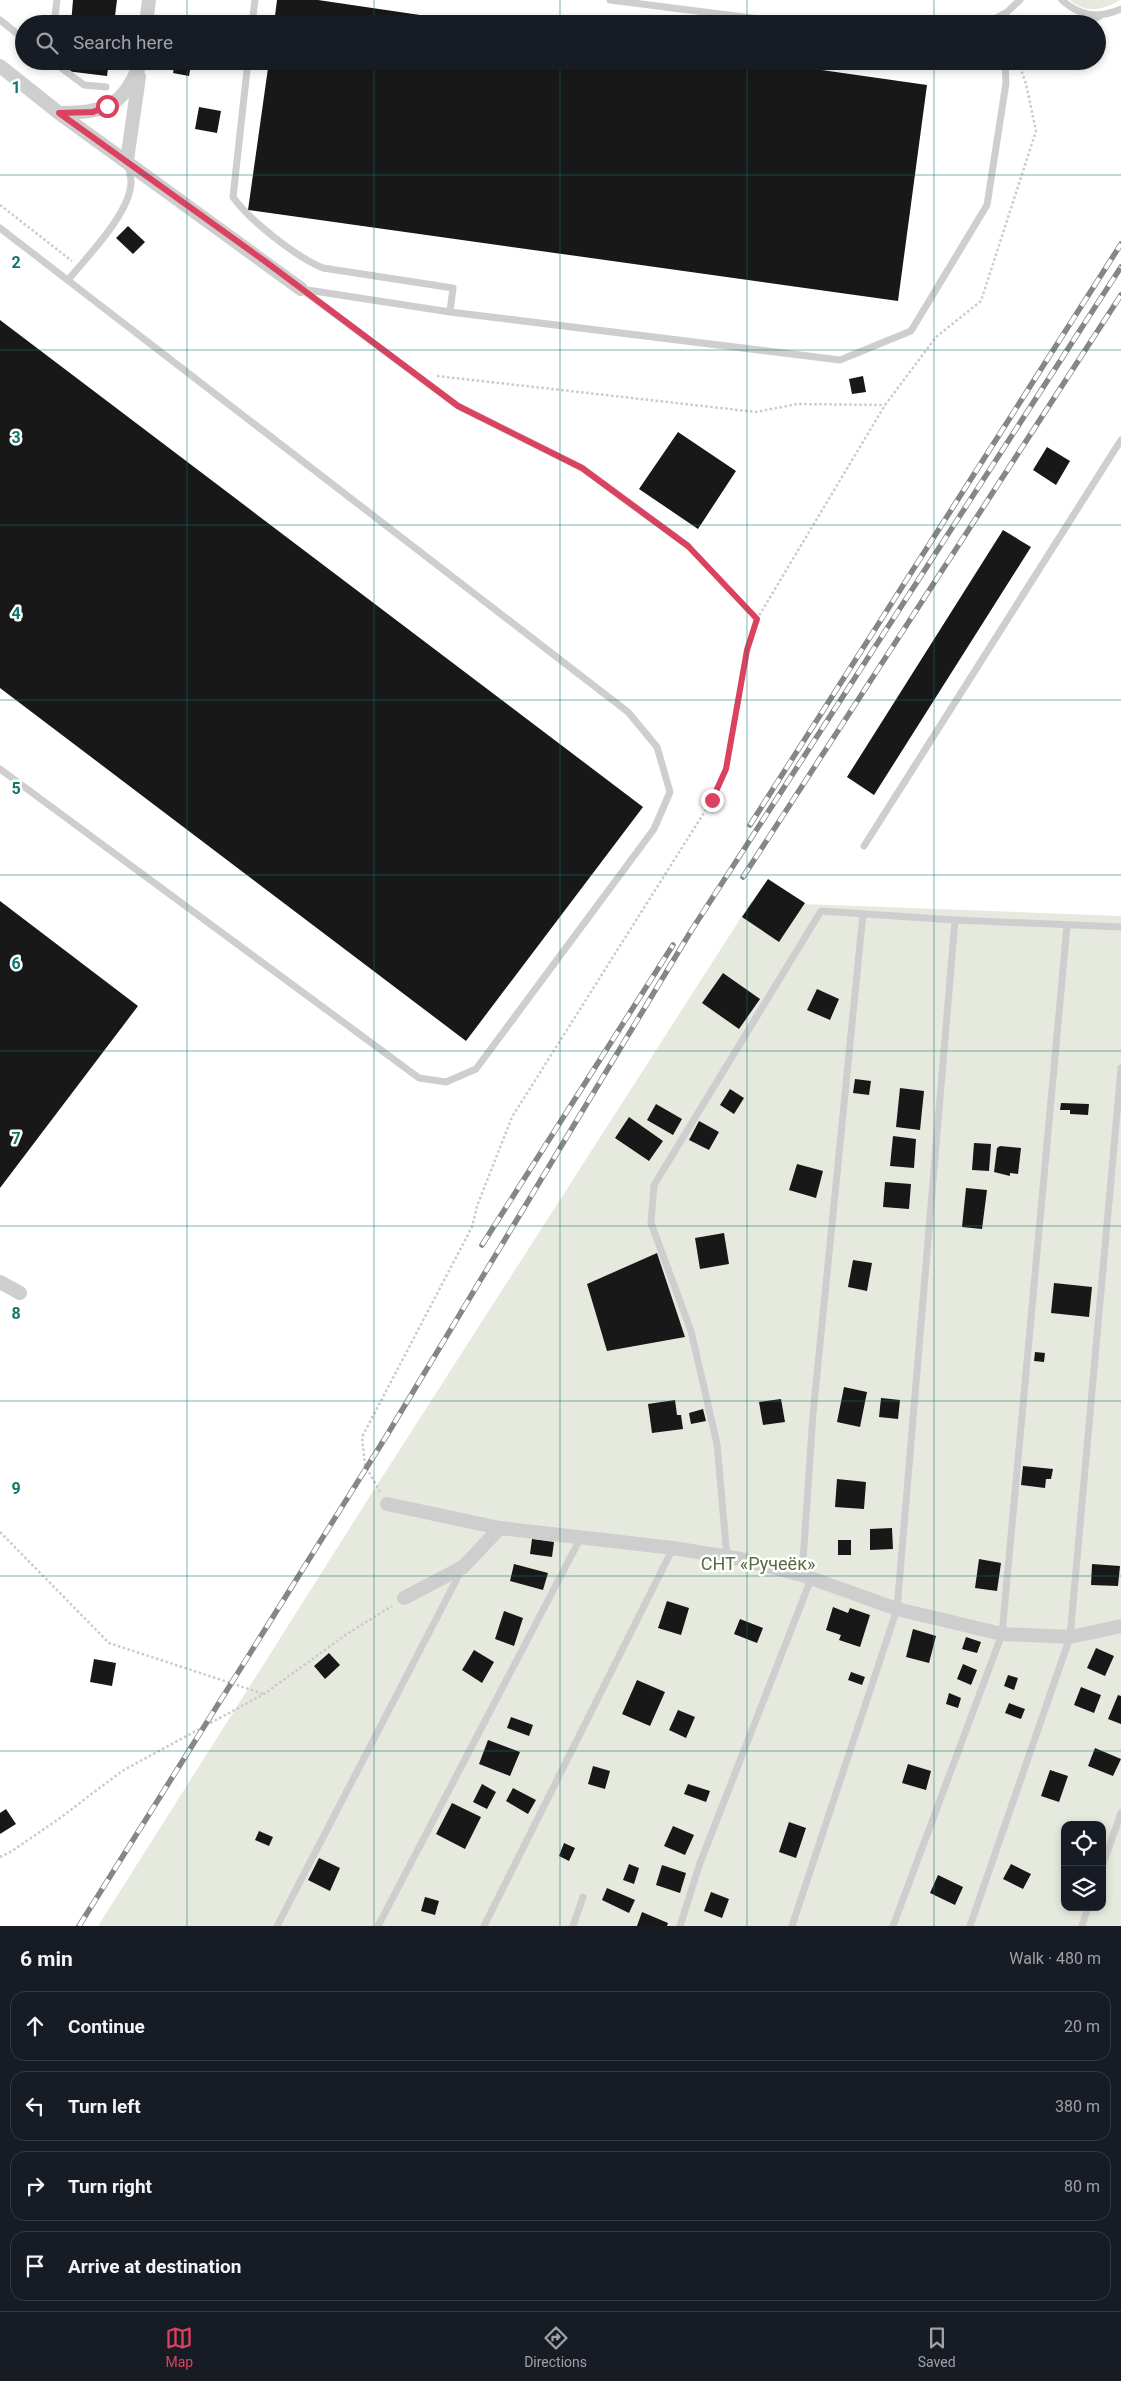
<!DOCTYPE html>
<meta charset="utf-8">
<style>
body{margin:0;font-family:Roboto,sans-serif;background:#242831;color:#f1f3f6}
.controls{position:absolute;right:15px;bottom:15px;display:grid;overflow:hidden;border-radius:10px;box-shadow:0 2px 8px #0003}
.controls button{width:45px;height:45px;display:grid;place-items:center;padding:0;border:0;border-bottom:1px solid #363941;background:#171b24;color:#f1f3f6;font:25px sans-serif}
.stop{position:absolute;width:15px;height:15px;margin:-11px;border:4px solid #da425f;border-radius:50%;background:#fff}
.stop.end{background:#da425f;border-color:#fff;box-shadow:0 1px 5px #0008}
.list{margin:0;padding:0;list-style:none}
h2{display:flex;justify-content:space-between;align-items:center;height:65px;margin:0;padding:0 20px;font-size:21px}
h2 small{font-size:16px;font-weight:400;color:#9ea1a6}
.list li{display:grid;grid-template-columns:32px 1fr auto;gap:15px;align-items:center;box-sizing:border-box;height:70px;margin:0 10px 10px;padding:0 10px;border:1px solid #363941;border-radius:15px}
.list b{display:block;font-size:19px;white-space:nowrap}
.list em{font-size:16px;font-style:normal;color:#9ea1a6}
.icon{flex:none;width:28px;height:28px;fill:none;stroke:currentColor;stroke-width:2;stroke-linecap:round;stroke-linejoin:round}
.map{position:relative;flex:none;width:1121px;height:1926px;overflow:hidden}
.search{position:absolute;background:#171b24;box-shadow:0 2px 8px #0003;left:15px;right:15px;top:15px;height:55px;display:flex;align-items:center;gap:12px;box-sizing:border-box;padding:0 18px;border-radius:28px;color:#9ea1a6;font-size:19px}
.sheet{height:385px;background:#171b24}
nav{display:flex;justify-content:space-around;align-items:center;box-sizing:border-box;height:70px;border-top:1px solid #363941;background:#171b24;font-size:14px;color:#9ea1a6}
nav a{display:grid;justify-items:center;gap:2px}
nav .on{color:#da425f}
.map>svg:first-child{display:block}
</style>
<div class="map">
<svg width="1121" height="1926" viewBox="0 0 1121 1926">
<rect width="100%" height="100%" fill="#fff"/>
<path fill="#e6eade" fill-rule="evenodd" d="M 1070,0 L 1120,0 C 1104,10 1085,14 1070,0 Z
M 751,902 L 1121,916 L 1121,1926 L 98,1926 L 370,1496 ZM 1065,1825 L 1102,1825 L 1102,1907 L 1065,1907 Z"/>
<path fill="#181818" d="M 73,0 L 117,0 L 114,24 L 71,24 Z
M 277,0 L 318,0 L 481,24 L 274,24 Z
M 67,61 L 109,61 L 107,76 L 66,71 Z
M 175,61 L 191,64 L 189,76 L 173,73 Z
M 269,61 L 758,61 L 927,85 L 898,301 L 248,210 Z
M 199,107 L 221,111 L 217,133 L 195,129 Z
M 128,226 L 145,242 L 133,254 L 116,238 Z
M 0,320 L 643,807 L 466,1041 L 0,688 Z
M 863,376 L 866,392 L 852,394 L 849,379 Z
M 678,432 L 736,471 L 698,529 L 639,489 Z
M 1047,447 L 1070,461 L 1056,485 L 1033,470 Z
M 1003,530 L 1031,547 L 874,795 L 847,777 Z
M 768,879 L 805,903 L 779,942 L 742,917 Z
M 0,901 L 138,1006 L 0,1188 Z
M 723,973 L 760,999 L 739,1029 L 702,1003 Z
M 817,989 L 839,999 L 830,1020 L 807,1010 Z
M 855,1079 L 871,1081 L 869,1095 L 853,1093 Z
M 900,1088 L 924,1091 L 920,1130 L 896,1127 Z
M 730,1089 L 744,1098 L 734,1114 L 720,1105 Z
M 1061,1103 L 1089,1104 L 1088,1115 L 1070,1114 L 1070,1110 L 1060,1110 Z
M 656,1104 L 682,1119 L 673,1135 L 647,1120 Z
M 629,1117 L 663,1141 L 649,1161 L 615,1138 Z
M 699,1121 L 719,1132 L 709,1150 L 689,1140 Z
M 893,1136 L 916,1139 L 914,1168 L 890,1166 Z
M 974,1143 L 991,1144 L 989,1171 L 972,1170 Z
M 1000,1146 L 1021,1148 L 1018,1174 L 1010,1173 L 1010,1176 L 994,1172 L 997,1148 Z
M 797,1164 L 823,1171 L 816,1198 L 789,1190 Z
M 885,1182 L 911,1184 L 909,1209 L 883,1207 Z
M 966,1188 L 987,1190 L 982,1229 L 962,1227 Z
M 724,1233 L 729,1264 L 700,1269 L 695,1238 Z
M 657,1253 L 685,1337 L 607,1351 L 587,1284 Z
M 853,1260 L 872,1263 L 867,1291 L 848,1287 Z
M 1054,1283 L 1092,1287 L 1089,1317 L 1051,1313 Z
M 1035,1352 L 1045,1353 L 1044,1362 L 1034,1361 Z
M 844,1387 L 867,1392 L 860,1427 L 837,1422 Z
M 881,1398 L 900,1400 L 898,1419 L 879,1417 Z
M 781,1399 L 785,1422 L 763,1425 L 759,1402 Z
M 675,1400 L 677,1415 L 681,1415 L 683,1429 L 652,1433 L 648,1404 Z
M 703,1409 L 706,1421 L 691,1424 L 689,1413 Z
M 1023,1466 L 1053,1469 L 1051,1479 L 1046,1479 L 1045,1488 L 1021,1485 Z
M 837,1479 L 866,1482 L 864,1509 L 835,1507 Z
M 892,1528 L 893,1549 L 870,1550 L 870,1529 Z
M 532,1539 L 554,1542 L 552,1557 L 530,1554 Z
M 838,1540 L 851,1540 L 851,1555 L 838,1555 Z
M 979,1559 L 1001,1563 L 997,1591 L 975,1588 Z
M 514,1564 L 548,1573 L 543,1590 L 510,1581 Z
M 1092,1564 L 1120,1566 L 1118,1586 L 1091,1585 Z
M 667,1601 L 689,1608 L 681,1635 L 658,1628 Z
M 833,1607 L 848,1613 L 850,1608 L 870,1615 L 860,1647 L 839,1640 L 841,1635 L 826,1630 Z
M 504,1611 L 523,1618 L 514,1646 L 495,1639 Z
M 740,1619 L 763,1628 L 757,1643 L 734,1634 Z
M 913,1629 L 936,1636 L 929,1663 L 906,1657 Z
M 966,1637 L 981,1642 L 977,1653 L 962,1649 Z
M 1096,1648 L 1114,1656 L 1105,1676 L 1087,1668 Z
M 474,1650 L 494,1662 L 482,1683 L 462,1670 Z
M 329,1653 L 340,1665 L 325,1679 L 314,1666 Z
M 94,1659 L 116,1663 L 112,1686 L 90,1682 Z
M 963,1664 L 977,1670 L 971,1685 L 957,1679 Z
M 851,1672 L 865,1677 L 862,1685 L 848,1680 Z
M 1008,1675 L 1018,1678 L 1014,1690 L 1004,1686 Z
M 637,1680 L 665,1692 L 650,1726 L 622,1714 Z
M 1081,1687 L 1101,1695 L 1094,1713 L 1074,1705 Z
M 949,1693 L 961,1698 L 958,1708 L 946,1704 Z
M 1118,1695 L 1121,1696 L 1121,1724 L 1108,1719 Z
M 1009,1703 L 1025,1709 L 1021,1719 L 1005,1713 Z
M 678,1710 L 695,1717 L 686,1738 L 669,1730 Z
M 511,1717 L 533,1725 L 529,1736 L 507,1728 Z
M 488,1740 L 520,1752 L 510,1776 L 479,1764 Z
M 1095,1748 L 1121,1759 L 1113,1776 L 1088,1766 Z
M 908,1764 L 931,1771 L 926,1790 L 902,1783 Z
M 593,1766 L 610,1771 L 605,1789 L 588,1784 Z
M 1050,1770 L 1068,1776 L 1059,1802 L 1041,1796 Z
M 482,1784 L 496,1792 L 487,1809 L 473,1802 Z
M 688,1784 L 710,1791 L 706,1802 L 684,1794 Z
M 513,1788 L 536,1800 L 528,1814 L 506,1801 Z
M 452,1803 L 481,1817 L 465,1849 L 436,1834 Z
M 6,1809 L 16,1824 L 0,1834 L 0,1813 Z
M 789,1822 L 806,1828 L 796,1858 L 779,1852 Z
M 673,1826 L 694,1835 L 685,1855 L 664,1846 Z
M 259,1831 L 273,1837 L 269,1846 L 255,1840 Z
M 564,1843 L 575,1848 L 569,1861 L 559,1856 Z
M 319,1858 L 340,1868 L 330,1891 L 308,1880 Z
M 629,1864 L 639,1868 L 634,1884 L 623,1880 Z
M 1011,1864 L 1031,1874 L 1023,1889 L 1003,1879 Z
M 662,1865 L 686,1873 L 680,1893 L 656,1885 Z
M 938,1875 L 963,1887 L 955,1905 L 930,1893 Z
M 607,1888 L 635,1900 L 629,1913 L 602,1900 Z
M 711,1892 L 729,1899 L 722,1918 L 704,1911 Z
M 425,1897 L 439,1901 L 435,1915 L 421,1911 Z
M 642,1912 L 668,1923 L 667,1926 L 637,1926 Z"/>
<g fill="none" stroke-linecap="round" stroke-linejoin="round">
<path stroke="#cbcbcb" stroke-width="2.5" stroke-dasharray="2.5 2.5" stroke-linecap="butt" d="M 0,205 L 72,261
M 437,376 L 756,412 L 797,404 L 885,405
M 695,554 L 757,619
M 380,1492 L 365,1465 L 362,1437 L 472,1227 L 477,1206 L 512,1117 L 712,800 L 726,769 L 747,649 L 757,619 L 885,405 L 936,337 L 981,301 L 1036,131 L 1026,84 L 1018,61
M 0,1532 L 109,1643 L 264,1694
M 0,1857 L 12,1851 L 60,1818 L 122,1771 L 264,1694 L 347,1634 L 392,1606"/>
<path stroke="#cecece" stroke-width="7" d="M 610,0 L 799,24
M 1062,0 C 1079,16 1099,19 1121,9
M 0,20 L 24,39
M 54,24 L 57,0
M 252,24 L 255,0
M 985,24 L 1007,12 L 1020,0
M 1085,24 L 1100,16
M 52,61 L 84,85 L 106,87
M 248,61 L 233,197 C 249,220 296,257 323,268 L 453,288 L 450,312 L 301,289
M 0,228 L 628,712 L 657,747 L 670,792 L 654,829 L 476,1069 L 446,1082 L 419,1078 L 0,769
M 68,280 C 87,257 132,211 131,181 C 131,176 129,170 128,166
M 304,291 L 458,406 L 582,468 L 688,546
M 450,312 L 840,360 L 911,331 L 987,205 L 1006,83 L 1005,61
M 864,846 L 1121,440
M 727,1557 L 717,1444 L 691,1331 L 651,1223 L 654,1185 L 821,911 L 955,920 L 1121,927
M 802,1575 L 813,1414 L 863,914
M 1102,1867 L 1121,1813
M 277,1926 L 462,1569
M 378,1926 L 580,1539
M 484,1926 L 673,1548
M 573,1926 L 583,1897
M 680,1926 L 700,1863 L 811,1579
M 792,1926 L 897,1609 L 955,920
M 893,1926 L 1002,1634 L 1067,926
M 970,1926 L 1070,1637 L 1121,1068
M 1082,1926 L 1088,1907"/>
<path stroke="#cecece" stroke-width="14" d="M 146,24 L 149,0
M 0,66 L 59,113 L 301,289
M 59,113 C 106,112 122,108 141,62
M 127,160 L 139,77
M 0,1282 L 20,1293
M 387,1504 L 500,1528
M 404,1598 L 463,1567 L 500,1528 L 673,1548 L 741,1559 L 802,1575 L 897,1609 L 1002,1634 L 1070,1637 L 1121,1626"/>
<g stroke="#868686" stroke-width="5.5">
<path id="rail" d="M 750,825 L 1121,244
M 743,877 L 1121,295
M 482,1245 L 673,945
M 79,1926 L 387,1435 L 691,931 L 1121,267"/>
</g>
<use href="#rail" stroke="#fff" stroke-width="4" stroke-dasharray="11" stroke-linecap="butt"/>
</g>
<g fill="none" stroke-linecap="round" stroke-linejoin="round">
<path stroke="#da425f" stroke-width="6" d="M 107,106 L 93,112 L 59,113 L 266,262 L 458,406 L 582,468 L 688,546 L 757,619 L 747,650 L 726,769 L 712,800"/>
</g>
<path fill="none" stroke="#0f766e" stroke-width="1" stroke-opacity="0.55" d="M 187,0 L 187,24M 374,0 L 374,24M 560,0 L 560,24M 747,0 L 747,24M 934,0 L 934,24M 187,61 L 187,1926M 374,61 L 374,1926M 560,61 L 560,1926M 747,61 L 747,1926M 934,61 L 934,1926M 0,175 L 1121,175M 0,350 L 1121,350M 0,525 L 1121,525M 0,700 L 1121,700M 0,875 L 1121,875M 0,1051 L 1121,1051M 0,1226 L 1121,1226M 0,1401 L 1121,1401M 0,1576 L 1121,1576M 0,1751 L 1121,1751"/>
<g text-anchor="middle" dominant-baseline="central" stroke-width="5" stroke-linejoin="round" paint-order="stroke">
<g font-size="18" fill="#596b41" stroke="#fff">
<text x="758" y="1563">СНТ «Ручеёк»</text>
</g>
</g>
<g font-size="16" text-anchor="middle" font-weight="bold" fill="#0f766e" stroke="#fff" stroke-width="5" stroke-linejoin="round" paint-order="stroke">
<text x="16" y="93">1</text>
<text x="16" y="268">2</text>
<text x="16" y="443">3</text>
<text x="16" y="619">4</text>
<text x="16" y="794">5</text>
<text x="16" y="969">6</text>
<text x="16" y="1144">7</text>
<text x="16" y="1319">8</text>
<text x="16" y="1494">9</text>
</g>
</svg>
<div class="controls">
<button><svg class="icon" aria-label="locate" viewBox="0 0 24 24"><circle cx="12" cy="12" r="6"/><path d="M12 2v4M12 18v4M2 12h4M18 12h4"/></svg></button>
<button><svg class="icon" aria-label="layers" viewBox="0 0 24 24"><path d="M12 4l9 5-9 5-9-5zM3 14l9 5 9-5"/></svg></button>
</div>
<div class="stop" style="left:107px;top:106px"></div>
<div class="stop end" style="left:712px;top:800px"></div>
<div class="search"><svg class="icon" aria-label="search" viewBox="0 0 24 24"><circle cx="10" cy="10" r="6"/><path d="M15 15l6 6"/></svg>Search here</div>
</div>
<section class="sheet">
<h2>6 min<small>Walk · 480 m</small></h2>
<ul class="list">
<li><svg class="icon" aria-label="ahead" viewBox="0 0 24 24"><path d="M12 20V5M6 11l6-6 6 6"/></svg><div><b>Continue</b></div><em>20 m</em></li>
<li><svg class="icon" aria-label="left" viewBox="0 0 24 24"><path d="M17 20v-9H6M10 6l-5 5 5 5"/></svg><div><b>Turn left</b></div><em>380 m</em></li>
<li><svg class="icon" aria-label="right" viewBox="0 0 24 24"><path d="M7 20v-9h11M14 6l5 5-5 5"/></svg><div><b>Turn right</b></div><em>80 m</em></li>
<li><svg class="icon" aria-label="arrive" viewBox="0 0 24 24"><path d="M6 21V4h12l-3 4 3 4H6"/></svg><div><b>Arrive at destination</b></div></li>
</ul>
</section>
<nav>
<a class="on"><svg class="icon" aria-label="map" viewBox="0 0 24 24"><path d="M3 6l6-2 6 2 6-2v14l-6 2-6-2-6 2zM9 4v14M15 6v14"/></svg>Map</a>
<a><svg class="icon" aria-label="directions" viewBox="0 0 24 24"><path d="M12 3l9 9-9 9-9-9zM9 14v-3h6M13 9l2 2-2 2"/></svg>Directions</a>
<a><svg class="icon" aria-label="saved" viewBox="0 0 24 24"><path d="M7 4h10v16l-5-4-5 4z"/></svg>Saved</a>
</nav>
